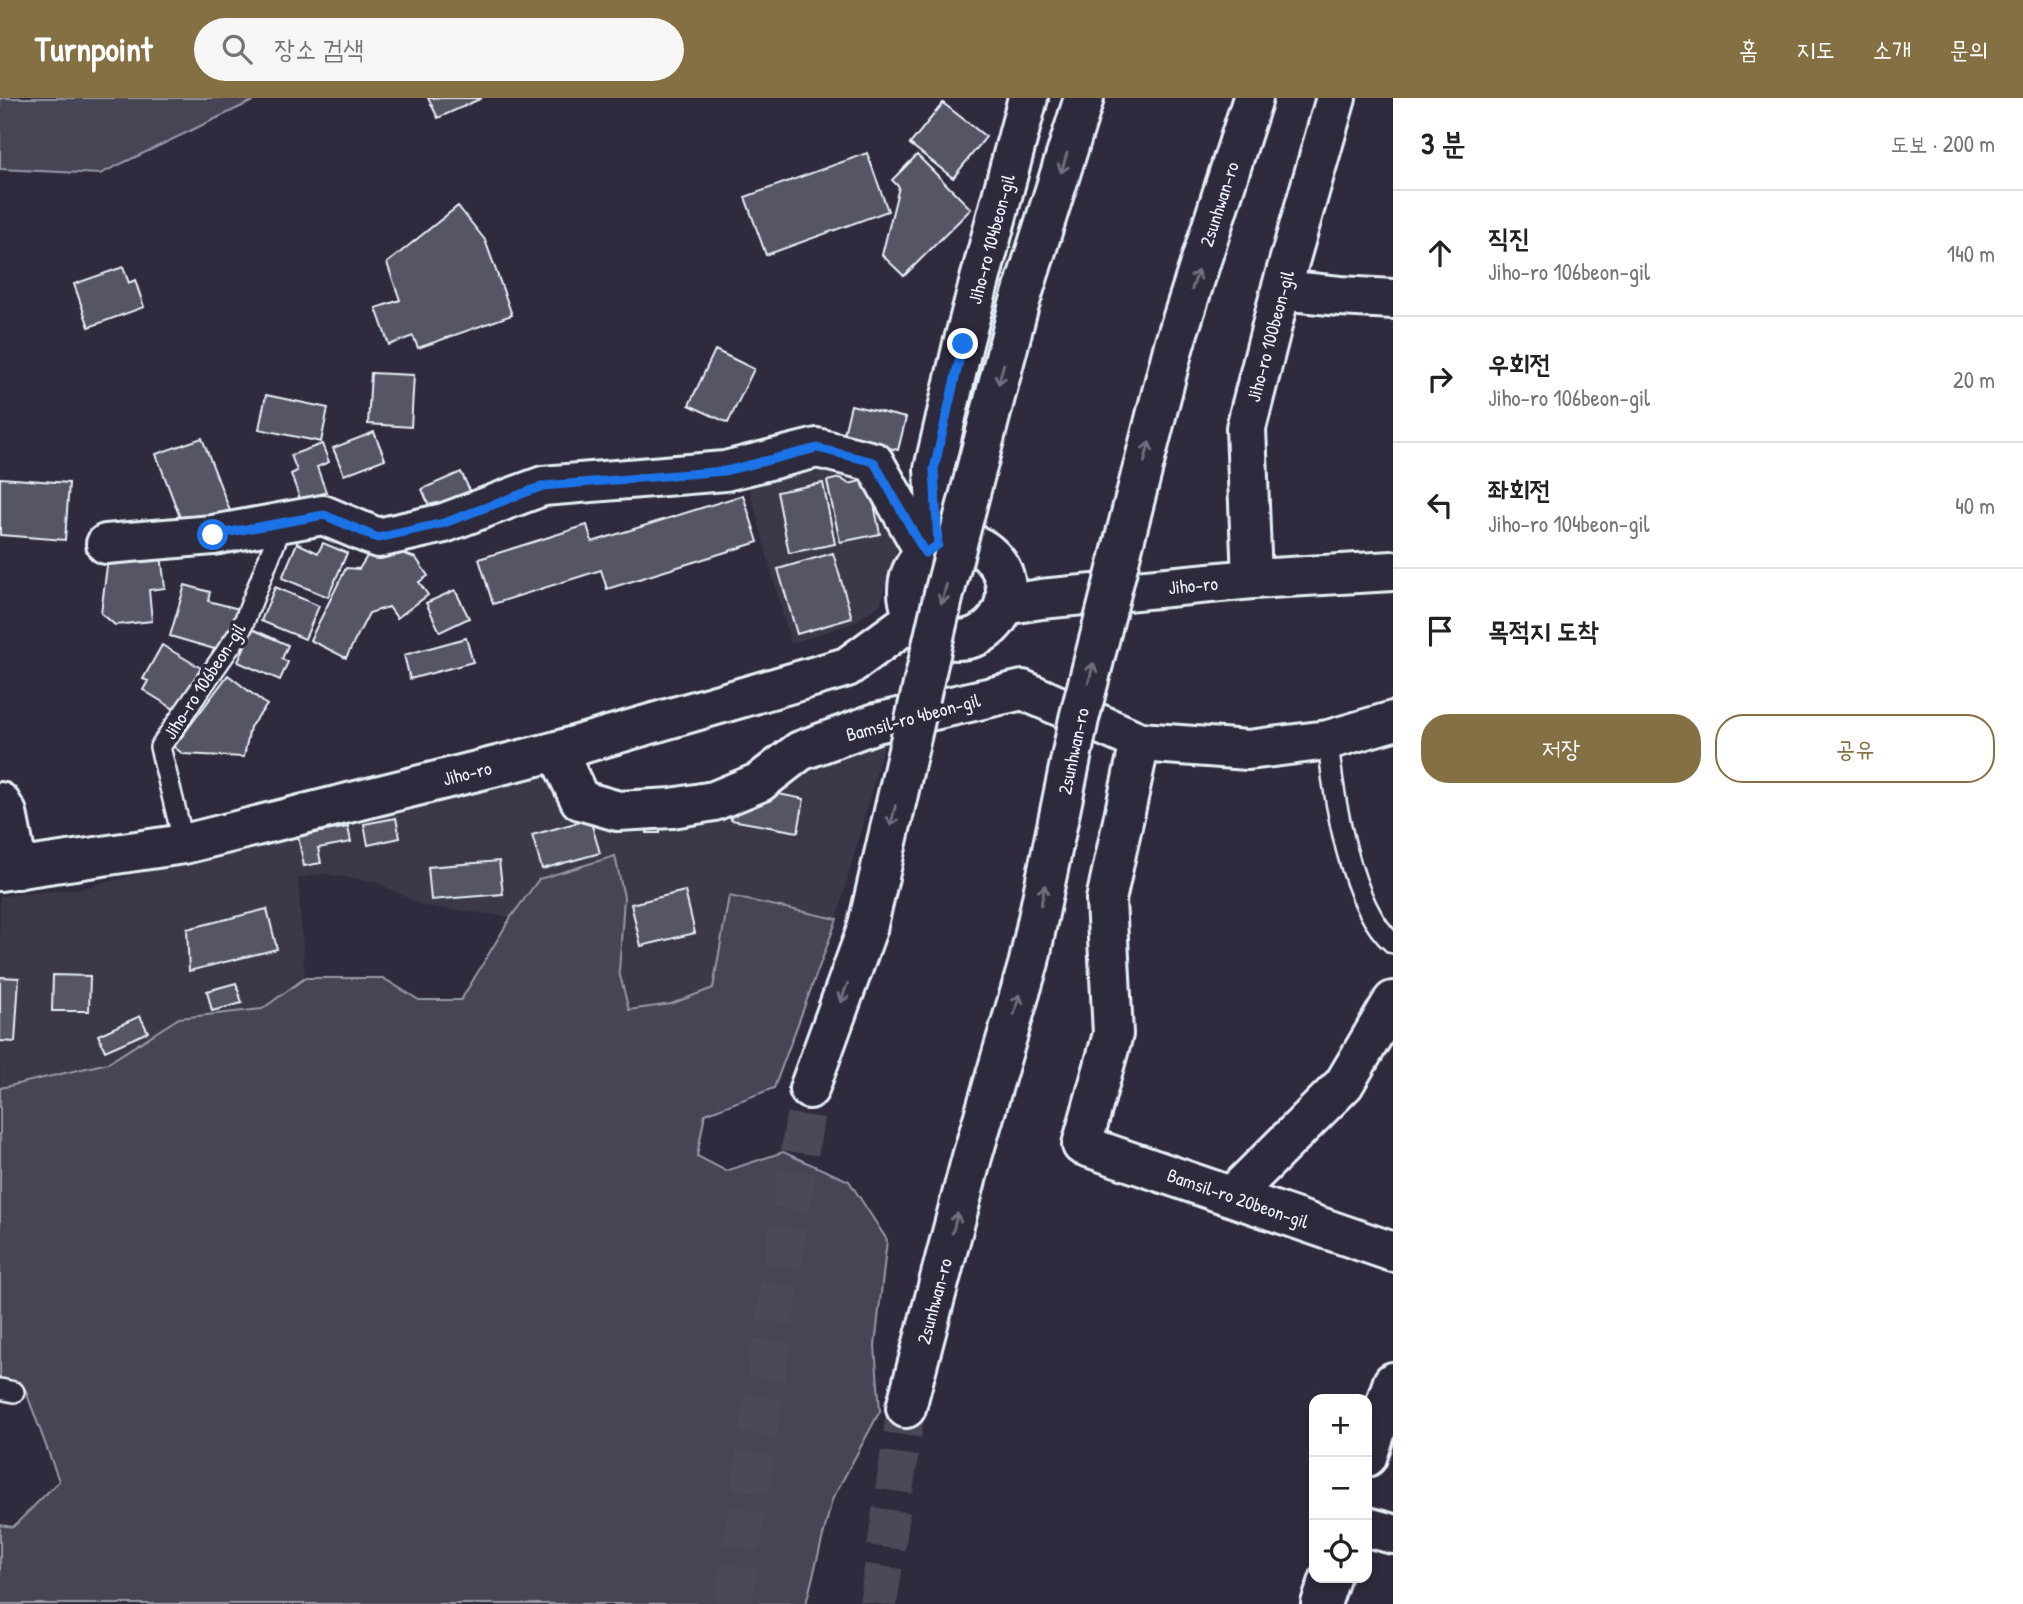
<!DOCTYPE html>
<html lang="ko">
<meta charset="utf-8">
<style>
body{margin:0;font-family:"Patrick Hand","Poor Story",sans-serif;background:#f6f6f6;color:#202124}
.controls{position:absolute;right:21px;bottom:21px;display:grid;overflow:hidden;border-radius:14px;box-shadow:0 4px 10px #0003}
.controls button{width:63px;height:63px;display:grid;place-items:center;padding:0;border:0;border-bottom:2px solid #e0e0e0;background:#fff;color:#202124;font:35px sans-serif}
.stop{position:absolute;width:21px;height:21px;margin:-16px;border:5px solid #1a73e8;border-radius:50%;background:#fff}
.stop.end{background:#1a73e8;border-color:#fff;box-shadow:0 2px 7px #0008}
.list{margin:0;padding:0;list-style:none}
h2{display:flex;justify-content:space-between;align-items:center;height:91px;margin:0;padding:0 28px;font-size:30px}
h2 small{font-size:23px;font-weight:400;color:#757577}
.list li{display:grid;grid-template-columns:46px 1fr auto;gap:21px;align-items:center;box-sizing:border-box;height:126px;padding:0 28px;border-top:2px solid #e0e0e0}
.list b{display:block;font-size:26px;white-space:nowrap}
.list p{margin:0;font-size:23px;white-space:nowrap;color:#757577}
.list em{font-size:23px;font-style:normal;color:#757577}
.actions{display:flex;gap:14px;padding:21px 28px}
.actions a{flex:1;padding:16px 0;border:2px solid #847042;border-radius:28px;text-align:center;font-size:24px;color:#847042}
.actions .main{background:#847042;color:#fff}
.icon{flex:none;width:38px;height:38px;fill:none;stroke:currentColor;stroke-width:2;stroke-linecap:round;stroke-linejoin:round}
.map{position:relative;flex:none;width:1393px;height:1506px;overflow:hidden}
header{display:flex;align-items:center;gap:42px;box-sizing:border-box;height:98px;padding:0 35px;background:#847042;color:#fff}
header strong{font-size:33px}
nav{display:flex;gap:38px;margin-inline-start:auto;font-size:24px}
.search{width:490px;height:63px;background:#f6f6f6;display:flex;align-items:center;gap:18px;box-sizing:border-box;padding:0 24px;border-radius:38px;color:#757577;font-size:26px}
main{display:flex}
aside{flex:1;background:#fff}
.map>svg:first-child{display:block}
</style>
<header>
<strong>Turnpoint</strong>
<div class="search"><svg class="icon" aria-label="search" viewBox="0 0 24 24"><circle cx="10" cy="10" r="6"/><path d="M15 15l6 6"/></svg>장소 검색</div>
<nav><a>홈</a><a>지도</a><a>소개</a><a>문의</a></nav>
</header>
<main>
<div class="map">
<svg width="1393" height="1506" viewBox="0 0 1393 1506">
<rect width="100%" height="100%" fill="#2f2a3d"/>
<filter id="ink" filterUnits="userSpaceOnUse"><feTurbulence type="fractalNoise" baseFrequency=".0143" numOctaves="2"/><feDisplacementMap in="SourceGraphic" scale="14" xChannelSelector="R" yChannelSelector="G"/><feConvolveMatrix kernelMatrix="1 2 1 2 8 2 1 2 1" color-interpolation-filters="sRGB"/></filter>
<g filter="url(#ink)">
<path fill="#3b3749" d="M 824,364 L 877,378 L 897,449 L 880,507 L 855,524 L 791,546 L 747,383 Z
M 893,612 L 837,821 L 729,798 L 713,890 L 671,906 L 629,912 L 619,874 L 624,799 L 539,781 L 511,819 L 423,808 L 376,784 L 324,776 L 298,780 L 305,880 L 262,911 L 179,920 L 108,965 L 0,990 L 0,798 L 84,790 L 542,669 L 565,697 L 693,698 Z"/>
<path fill="#464455" stroke="#979aa6" stroke-width="2" d="M 0,0 L 259,0 L 100,76 L 0,71 Z
M 615,758 L 624,799 L 619,874 L 629,912 L 671,906 L 713,890 L 729,798 L 837,821 L 774,990 L 705,1016 L 697,1058 L 726,1073 L 783,1054 L 849,1083 L 887,1142 L 875,1248 L 880,1313 L 832,1402 L 806,1506 L 0,1506 L 0,1427 L 13,1429 L 59,1383 L 25,1291 L 0,1283 L 0,990 L 108,965 L 179,920 L 262,911 L 305,880 L 383,880 L 419,902 L 461,902 L 511,819 L 539,781 Z"/>
<path fill="#575565" stroke="#e8f1f8" stroke-width="2" d="M 428,0 L 482,0 L 438,20 Z
M 943,5 L 986,39 L 953,80 L 910,46 Z
M 867,55 L 888,113 L 766,157 L 745,99 Z
M 917,57 L 971,111 L 904,178 L 882,157 L 899,89 L 892,82 Z
M 458,108 L 485,142 L 512,217 L 418,250 L 413,238 L 389,247 L 376,210 L 400,202 L 387,165 Z
M 123,169 L 129,185 L 135,182 L 144,209 L 89,229 L 74,186 Z
M 715,252 L 754,271 L 728,325 L 689,307 Z
M 371,275 L 414,277 L 411,329 L 368,326 Z
M 266,297 L 328,310 L 321,344 L 259,331 Z
M 851,307 L 906,320 L 898,352 L 843,340 Z
M 374,334 L 385,361 L 344,377 L 333,350 Z
M 202,340 L 230,413 L 184,430 L 156,356 Z
M 322,346 L 329,364 L 317,369 L 326,394 L 301,404 L 291,376 L 297,373 L 291,357 Z
M 461,374 L 473,399 L 433,417 L 422,391 Z
M 0,380 L 69,385 L 65,442 L 0,437 Z
M 840,380 L 849,386 L 869,381 L 880,436 L 840,444 L 827,383 Z
M 823,385 L 835,446 L 789,455 L 777,394 Z
M 743,397 L 758,444 L 607,491 L 601,472 L 493,506 L 479,461 L 587,427 L 592,444 Z
M 297,445 L 318,455 L 323,445 L 347,455 L 328,499 L 282,480 Z
M 160,449 L 165,490 L 149,492 L 152,523 L 115,527 L 101,515 L 108,460 Z
M 371,452 L 396,453 L 416,460 L 428,478 L 419,484 L 428,497 L 397,520 L 389,509 L 369,515 L 346,560 L 310,542 L 346,470 L 359,471 Z
M 833,455 L 852,520 L 797,536 L 778,471 Z
M 185,487 L 210,494 L 208,503 L 239,511 L 233,529 L 218,552 L 170,538 Z
M 275,489 L 319,508 L 305,541 L 261,523 Z
M 455,492 L 469,520 L 440,534 L 426,505 Z
M 252,531 L 288,547 L 282,561 L 288,564 L 280,582 L 238,564 Z
M 466,540 L 473,564 L 410,581 L 404,557 Z
M 162,547 L 201,570 L 176,612 L 143,592 L 148,583 L 143,581 Z
M 228,577 L 267,607 L 250,629 L 244,659 L 183,656 L 174,649 Z
M 753,691 L 804,701 L 798,734 L 731,722 L 736,697 Z
M 647,713 L 660,723 L 660,735 L 647,735 Z
M 396,720 L 400,740 L 368,747 L 364,726 Z
M 590,721 L 600,755 L 542,771 L 532,737 Z
M 348,729 L 351,744 L 318,750 L 321,765 L 304,768 L 298,738 Z
M 499,763 L 503,796 L 431,802 L 428,769 Z
M 685,793 L 695,835 L 641,848 L 631,806 Z
M 267,811 L 277,851 L 189,873 L 187,831 Z
M 53,877 L 90,878 L 89,913 L 52,913 Z
M 0,879 L 19,880 L 15,944 L 0,943 Z
M 236,885 L 242,905 L 212,913 L 207,893 Z
M 140,918 L 148,934 L 105,953 L 98,937 Z"/>
<g fill="none" stroke-linecap="round" stroke-linejoin="round">
<path stroke="#4b4859" stroke-width="38" stroke-dasharray="38 19" stroke-linecap="butt" d="M 733,1506 L 809,991
M 878,1506 L 906,1310"/>
<g stroke="#e8f1f8" stroke-width="24">
<path id="service" d="M 1328,642 C 1333,697 1350,809 1393,845
M 184,746 L 160,649 L 240,534 L 283,424
M 0,1291 L 14,1294"/>
</g>
<g stroke="#e8f1f8" stroke-width="44">
<path id="minor" d="M 1281,192 L 1340,198 L 1393,201
M 106,446 L 213,437 L 323,417 L 378,440 L 444,425 L 543,388 L 725,373 L 817,350 L 874,364 L 925,455
M 938,447 L 934,371 L 963,246 L 1028,0
M 1252,481 L 1246,330 L 1281,192 L 1336,0
M 1140,644 L 1106,802 L 1113,936 L 1082,1047 L 1393,1154
M 557,653 L 580,702 L 618,713 L 672,710 L 714,703 L 760,684 L 800,653 L 876,625 L 1023,592 L 1140,644 L 1248,652 L 1328,642 L 1393,623
M 0,704 L 7,715 L 18,771
M 1232,1098 L 1344,986 L 1393,903
M 1367,1359 L 1393,1284
M 1367,1429 L 1393,1436
M 1321,1506 L 1330,1480"/>
</g>
<g stroke="#e8f1f8" stroke-width="44">
<path id="secondary" d="M908 493a49 49 0 1 1 98 0a49 49 0 1 1-98 0Z
M 1004,507 L 1041,501 L 1252,481 L 1393,473
M 0,773 L 184,746 L 557,653 L 847,569 L 914,520"/>
</g>
<g stroke="#e8f1f8" stroke-width="44">
<path id="trunk" d="M 1018,210 L 1084,0
M 1174,247 L 1253,0
M 809,991 L 867,831
M 906,1310 L 972,1059 L 1029,864"/>
</g>
<use href="#service" stroke="#2f2a3d" stroke-width="19"/>
<use href="#minor" stroke="#2f2a3d" stroke-width="38"/>
<use href="#secondary" stroke="#2f2a3d" stroke-width="38"/>
<use href="#trunk" stroke="#2f2a3d" stroke-width="38"/>
<g stroke="#e8f1f8" stroke-width="44" stroke-linecap="butt">
<path id="trunk-bridge" d="M 867,831 L 943,500 L 1018,210
M 1029,864 L 1079,621 L 1174,247"/>
</g>
<use href="#trunk-bridge" stroke="#2f2a3d" stroke-width="38"/>
</g>
<defs><path id="oneway-shaft" d="M-6 0H5M1.5-3L5.5 0L1.5 3" fill="none" stroke-width="1.6" stroke-linecap="round" stroke-linejoin="round" transform="scale(1.75)"/></defs>
<g stroke="#70707e">
<use href="#oneway-shaft" transform="translate(1064 65) rotate(107)"/>
<use href="#oneway-shaft" transform="translate(1195 182) rotate(-72)"/>
<use href="#oneway-shaft" transform="translate(1001 276) rotate(105)"/>
<use href="#oneway-shaft" transform="translate(1147 354) rotate(-76)"/>
<use href="#oneway-shaft" transform="translate(944 496) rotate(104)"/>
<use href="#oneway-shaft" transform="translate(1091 575) rotate(-76)"/>
<use href="#oneway-shaft" transform="translate(893 718) rotate(103)"/>
<use href="#oneway-shaft" transform="translate(1043 797) rotate(-79)"/>
<use href="#oneway-shaft" transform="translate(844 895) rotate(110)"/>
<use href="#oneway-shaft" transform="translate(1017 906) rotate(-74)"/>
<use href="#oneway-shaft" transform="translate(955 1125) rotate(-75)"/>
</g>
</g>
<g fill="none" stroke-linecap="round" stroke-linejoin="round" filter="url(#ink)">
<path stroke="#1a73e8" stroke-width="9" d="M 213,437 L 324,417 L 378,440 L 444,425 L 543,388 L 725,373 L 817,350 L 874,364 L 925,455 L 938,447 L 934,371 L 963,246"/>
</g>
<g text-anchor="middle" dominant-baseline="central" stroke-width="7" stroke-linejoin="round" paint-order="stroke">
<g font-size="19" fill="#e8f1f8" stroke="#2f2a3d">
<text transform="translate(1219 106) rotate(-72)">2sunhwan-ro</text>
<text transform="translate(991 141) rotate(-75)">Jiho-ro 104beon-gil</text>
<text transform="translate(1270 238) rotate(-75)">Jiho-ro 100beon-gil</text>
<text transform="translate(1193 487) rotate(-5)">Jiho-ro</text>
<text transform="translate(204 583) rotate(-57)">Jiho-ro 106beon-gil</text>
<text transform="translate(913 619) rotate(-15)">Bamsil-ro 4beon-gil</text>
<text transform="translate(1073 653) rotate(-78)">2sunhwan-ro</text>
<text transform="translate(467 675) rotate(-14)">Jiho-ro</text>
<text transform="translate(1238 1100) rotate(19)">Bamsil-ro 20beon-gil</text>
<text transform="translate(934 1203) rotate(-75)">2sunhwan-ro</text>
</g>
</g>
</svg>
<div class="controls">
<button>+</button>
<button>−</button>
<button><svg class="icon" aria-label="locate" viewBox="0 0 24 24"><circle cx="12" cy="12" r="6"/><path d="M12 2v4M12 18v4M2 12h4M18 12h4"/></svg></button>
</div>
<div class="stop" style="left:213px;top:437px"></div>
<div class="stop end" style="left:963px;top:246px"></div>
</div>
<aside>
<h2>3 분<small>도보 · 200 m</small></h2>
<ul class="list">
<li><svg class="icon" aria-label="ahead" viewBox="0 0 24 24"><path d="M12 20V5M6 11l6-6 6 6"/></svg><div><b>직진</b><p>Jiho-ro 106beon-gil</p></div><em>140 m</em></li>
<li><svg class="icon" aria-label="right" viewBox="0 0 24 24"><path d="M7 20v-9h11M14 6l5 5-5 5"/></svg><div><b>우회전</b><p>Jiho-ro 106beon-gil</p></div><em>20 m</em></li>
<li><svg class="icon" aria-label="left" viewBox="0 0 24 24"><path d="M17 20v-9H6M10 6l-5 5 5 5"/></svg><div><b>좌회전</b><p>Jiho-ro 104beon-gil</p></div><em>40 m</em></li>
<li><svg class="icon" aria-label="arrive" viewBox="0 0 24 24"><path d="M6 21V4h12l-3 4 3 4H6"/></svg><div><b>목적지 도착</b></div></li>
</ul>
<div class="actions"><a class="main">저장</a><a>공유</a></div>
</aside>
</main>
